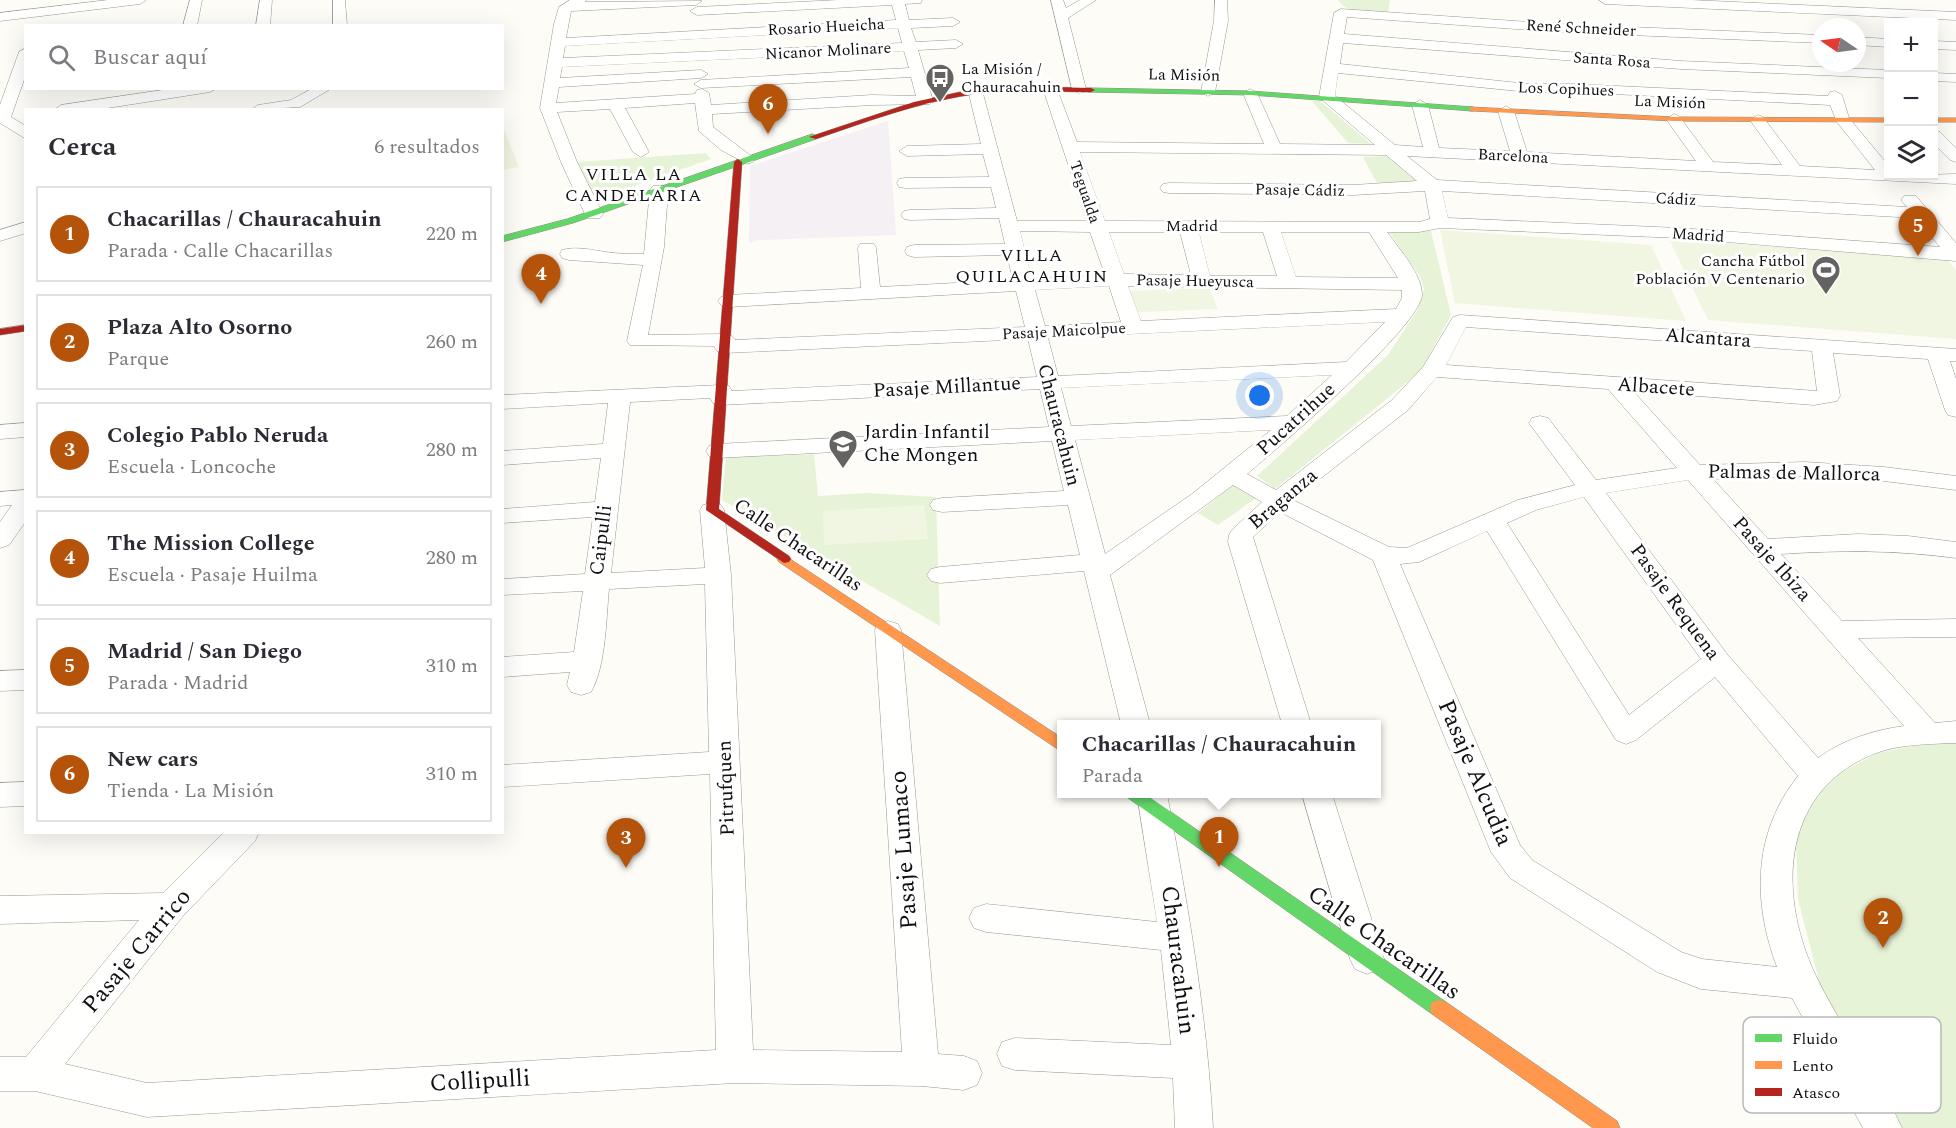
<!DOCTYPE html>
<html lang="es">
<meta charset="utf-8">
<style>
body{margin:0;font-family:Spectral,serif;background:#f7f7f7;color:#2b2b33}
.controls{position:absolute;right:18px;top:18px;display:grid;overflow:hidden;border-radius:0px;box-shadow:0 6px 24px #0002}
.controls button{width:54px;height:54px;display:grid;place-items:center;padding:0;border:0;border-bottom:2px solid #e1e1e2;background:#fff;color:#2b2b33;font:30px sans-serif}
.compass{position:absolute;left:1812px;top:18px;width:54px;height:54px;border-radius:50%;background:#fff;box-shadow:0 6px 24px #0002;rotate:283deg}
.you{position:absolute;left:1260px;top:396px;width:21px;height:21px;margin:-15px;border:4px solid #fff;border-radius:50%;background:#1a73e8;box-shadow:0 0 0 9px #1a73e833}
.badge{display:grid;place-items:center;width:39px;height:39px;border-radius:50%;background:#b45309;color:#fff;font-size:20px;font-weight:700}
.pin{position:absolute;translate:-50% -50px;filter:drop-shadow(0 2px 3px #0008)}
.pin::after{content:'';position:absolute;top:32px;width:21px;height:18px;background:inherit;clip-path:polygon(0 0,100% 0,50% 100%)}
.popup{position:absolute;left:1057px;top:720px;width:324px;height:78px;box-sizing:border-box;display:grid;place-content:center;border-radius:0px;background:#fff;filter:drop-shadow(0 2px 4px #0005);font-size:20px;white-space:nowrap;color:#7c7c81}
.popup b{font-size:22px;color:#2b2b33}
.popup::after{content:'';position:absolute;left:50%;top:100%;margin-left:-12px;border:12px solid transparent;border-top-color:#fff}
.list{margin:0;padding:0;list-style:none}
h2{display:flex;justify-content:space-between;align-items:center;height:78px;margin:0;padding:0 24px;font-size:26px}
h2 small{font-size:20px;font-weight:400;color:#7c7c81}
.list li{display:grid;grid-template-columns:39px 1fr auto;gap:18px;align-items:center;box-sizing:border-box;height:96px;margin:0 12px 12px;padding:0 12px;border:2px solid #e1e1e2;border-radius:0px}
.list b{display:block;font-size:22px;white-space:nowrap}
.list p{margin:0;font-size:20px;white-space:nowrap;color:#7c7c81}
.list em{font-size:20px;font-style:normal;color:#7c7c81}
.icon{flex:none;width:33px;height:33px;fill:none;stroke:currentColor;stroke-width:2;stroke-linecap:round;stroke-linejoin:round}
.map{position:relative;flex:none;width:1956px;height:1128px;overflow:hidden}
.search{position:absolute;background:#fff;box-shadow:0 6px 24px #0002;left:24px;top:24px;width:480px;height:66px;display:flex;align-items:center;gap:15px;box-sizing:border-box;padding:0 21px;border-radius:0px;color:#7c7c81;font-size:22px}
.panel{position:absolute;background:#fff;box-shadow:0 6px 24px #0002;left:24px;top:108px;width:480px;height:726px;border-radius:0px}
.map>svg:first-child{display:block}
</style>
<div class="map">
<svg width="1956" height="1128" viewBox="0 0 1956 1128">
<rect width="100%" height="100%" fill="#fdfcf7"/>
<path fill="#f5f0f3" d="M 888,121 L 896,235 L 759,240 L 749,243 L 750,166 Z"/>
<path fill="#e7f3d7" d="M 1338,0 L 1390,0 L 1388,14 C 1372,13 1347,15 1338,0 Z
M 1312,101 L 1320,101 L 1371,144 L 1348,143 Z
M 706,153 L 711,159 L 594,200 L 577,162 Z
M 1389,156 L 1418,181 L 1378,185 L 1363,157 Z
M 1431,231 L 1451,315 L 1420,372 L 1275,489 L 1257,476 L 1388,355 L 1418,309 L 1424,289 L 1420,276 L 1389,232 Z
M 814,454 L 818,496 L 867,493 L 936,497 L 940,626 L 722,500 L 726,458 Z
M 1234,484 L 1256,498 L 1218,525 L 1198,513 Z
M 1956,742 L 1956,1128 L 1894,1128 L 1823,997 L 1798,899 L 1796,844 L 1803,807 L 1828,779 L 1878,753 L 1927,743 Z"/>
<path fill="#f0f6e1" d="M 502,127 L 503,127 L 519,167 L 503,170 Z
M 1440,230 L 1651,245 L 1686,321 L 1455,303 Z
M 1669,239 L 1947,259 L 1956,270 L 1956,339 L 1708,320 Z
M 1209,287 L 1218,309 L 1138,312 L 1130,291 Z
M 924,505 L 928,539 L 824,545 L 823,511 Z"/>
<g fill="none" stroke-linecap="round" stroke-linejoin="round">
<g stroke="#979795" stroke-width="1">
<path id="street" d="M 108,0 L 146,0 L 140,4 L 0,21 L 0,13 Z
M 190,0 L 202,0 L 197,26 L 183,26 Z
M 260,0 L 272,0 L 270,26 L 256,26 Z
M 333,0 L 345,0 L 347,26 L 333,26 Z
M 570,0 L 586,0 L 585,2 L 702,1 L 696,5 L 571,11 L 566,38 L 896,20 L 892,5 L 697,15 L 690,11 L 697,7 L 839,0 L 922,0 L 921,3 L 905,4 L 909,20 L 953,18 L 960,22 L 953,26 L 911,28 L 916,42 L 956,40 L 963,44 L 956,48 L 918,50 L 933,101 L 930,104 L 872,105 L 712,114 L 713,127 L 755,159 L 753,162 L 747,164 L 721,150 L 699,131 L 695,103 L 625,108 L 649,152 L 641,157 L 633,152 L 610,109 L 557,112 L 577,162 L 603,214 L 600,218 L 588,218 L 585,214 L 561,162 L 540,108 L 554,24 L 559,7 ZM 898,28 L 902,43 L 563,58 L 565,46 ZM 904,51 L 909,68 L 701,80 L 694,84 L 701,88 L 911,77 L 916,96 L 872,95 L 711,105 L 709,93 L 702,89 L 697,90 L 695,94 L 556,103 L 559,87 L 701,78 L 708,74 L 701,70 L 560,78 L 562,67 Z
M 1051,0 L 1063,0 L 1066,8 L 1080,0 L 1096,0 L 1068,18 L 1086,89 L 1084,92 L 1079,93 L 1072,89 Z
M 1215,0 L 1227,0 L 1228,21 L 1215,92 L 1208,96 L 1201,92 L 1214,21 Z
M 1599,0 L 1690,0 L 1956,12 L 1956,20 L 1605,4 Z
M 1341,9 L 1558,24 L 1821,35 L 1821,43 L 1558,32 L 1347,17 L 1344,34 L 1681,61 L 1888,70 L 1888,78 L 1681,69 L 1343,43 L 1340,64 L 1528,84 L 1574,84 L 1828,96 L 1830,92 L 1835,91 L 1842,95 L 1849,118 L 1888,165 L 1888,176 L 1956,174 L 1956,184 L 1407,156 L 1437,180 L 1907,207 L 1901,200 L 1904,196 L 1916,196 L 1956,243 L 1956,261 L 1679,238 L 1440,228 L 1419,232 L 1387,232 C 1400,250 1422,274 1422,295 C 1420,327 1279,447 1247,474 L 1276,490 L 1392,400 L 1423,367 L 1453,317 L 1460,315 L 1956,349 L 1956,361 L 1950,361 L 1956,379 L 1956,417 L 1948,415 L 1945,410 L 1928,359 L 1833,353 L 1840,396 L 1837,401 L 1814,405 L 1633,391 L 1700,465 L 1805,462 L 1884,467 L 1956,476 L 1956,490 L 1884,481 L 1805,476 L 1713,479 L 1768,539 L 1858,534 L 1908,536 L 1956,542 L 1956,558 C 1894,550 1843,550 1781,554 L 1842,621 L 1956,619 L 1956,637 L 1858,638 L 1935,723 L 1956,721 L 1956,743 C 1931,744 1903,744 1879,752 C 1782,787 1776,890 1815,974 C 1840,1027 1878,1074 1902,1128 L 1863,1128 L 1792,998 L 1701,989 L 1657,972 L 1510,878 L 1491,852 L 1373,560 L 1280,512 L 1253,537 L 1311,724 L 1282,724 L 1228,542 L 1229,535 L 1232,530 L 1262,502 L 1233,485 L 1110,575 L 1150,724 L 1121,724 L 1084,571 L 940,583 L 931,581 L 927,575 L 931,569 L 940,567 L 1080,555 L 1068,505 L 942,512 L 933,510 L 930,505 L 933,500 L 942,498 L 1064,491 L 1052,441 L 717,458 L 709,456 L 706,451 L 709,446 L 717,444 L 1049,427 L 1040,389 L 721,405 L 713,403 L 710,398 L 630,402 L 611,573 L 705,568 L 700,510 L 703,505 L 712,503 L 721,505 L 724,510 L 731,575 L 753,1050 L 902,1052 L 875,630 L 878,624 L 888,621 L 898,624 L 901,630 L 938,1054 L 964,1056 L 977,1061 L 982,1073 L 977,1085 L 964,1090 L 921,1086 L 735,1083 L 147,1117 L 35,1091 L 0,1091 L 0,1057 L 26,1057 L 139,920 L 0,924 L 0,896 L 163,893 L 224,832 L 259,832 L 255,841 L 183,916 L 65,1064 L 147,1083 L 716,1050 L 710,774 L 502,787 L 502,765 L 709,752 L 705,584 L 609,589 C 606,619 606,666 591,692 L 581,695 L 571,692 L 567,685 L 570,672 L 502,677 L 502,657 L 574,652 L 583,591 L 502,595 L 502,579 L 585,574 L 593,517 L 502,523 L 502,509 L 595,502 L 601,458 L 502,465 L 502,451 L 603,444 L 608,403 L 502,409 L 502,395 L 721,385 L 729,386 L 732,391 L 1037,377 L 1028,339 L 724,353 L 717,351 L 714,346 L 630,345 L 627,341 L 643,265 L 569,260 L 562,258 L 560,254 L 562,250 C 578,246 591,250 606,252 C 618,254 632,254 644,254 L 650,190 L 653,186 L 665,186 L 668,190 L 664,247 L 648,335 L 725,334 L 732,336 L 735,340 L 1025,327 L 1016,291 L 728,307 L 721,305 L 718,301 L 721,297 L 728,295 L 861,288 L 858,248 L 860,244 L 874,244 L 876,248 L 880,287 L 1013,280 L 1007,255 L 914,257 L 907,255 L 905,251 L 907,247 L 914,245 L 1005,244 L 999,218 L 910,220 L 904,219 L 901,215 L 904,211 L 910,210 L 996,208 L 991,187 L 905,188 L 899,187 L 897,183 L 899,179 L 905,178 L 989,177 L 983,154 L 907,156 L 899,151 L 907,146 L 981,144 L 968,90 L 975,86 L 982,90 L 1017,221 L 1087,221 L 1043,89 L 1050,85 L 1057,89 L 1077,142 L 1264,144 L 1243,93 L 1250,89 L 1257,93 L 1280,144 L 1375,145 L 1319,97 L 1334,13 ZM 1338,73 L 1528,92 L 1574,92 L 1830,105 L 1837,122 L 1875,170 L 1800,166 L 1763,117 L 1758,115 L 1750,120 L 1782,165 L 1713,162 L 1679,116 L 1674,114 L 1666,119 L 1696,161 L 1527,152 L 1514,111 L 1506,106 L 1498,111 L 1510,151 L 1439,148 L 1428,105 L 1420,100 L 1412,105 L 1423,147 L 1395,145 L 1335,96 ZM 1080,152 L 1386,155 L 1417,181 L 1353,185 L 1169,183 L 1163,184 L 1160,188 L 1163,192 L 1169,193 L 1353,195 L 1425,191 L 1430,219 L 1419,222 L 1105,221 ZM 1442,191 L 1916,218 L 1940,247 L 1679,228 L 1448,218 ZM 1020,231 L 1090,232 L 1105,275 L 1032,279 ZM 1109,232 L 1180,232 L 1191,275 L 1124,274 ZM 1199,232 L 1263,232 L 1277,276 L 1210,276 ZM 1281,232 L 1369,232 L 1398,278 L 1296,277 ZM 1109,286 L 1121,322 L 1045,326 L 1035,290 ZM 1128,286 L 1402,290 L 1402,298 L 1396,309 L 1141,321 ZM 1385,322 L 1346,362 L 1058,376 L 1048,338 ZM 1466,327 L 1812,351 L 1817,391 L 1446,365 ZM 1332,375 L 1287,416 L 1071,426 L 1061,388 ZM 1437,377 L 1608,389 L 1677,468 L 1596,480 L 1548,418 L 1540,416 L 1532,418 L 1529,423 L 1575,485 L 1518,500 L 1407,548 L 1389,547 L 1293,500 L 1408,410 ZM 1271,430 L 1192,494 L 1105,554 L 1075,440 ZM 1688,480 L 1904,726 C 1874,730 1842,740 1818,758 L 1727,654 L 1606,493 ZM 1584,497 L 1701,659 L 1629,715 L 1507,523 L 1536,510 ZM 1487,531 L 1616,740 L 1626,744 L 1636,740 L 1715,677 L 1798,776 C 1753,833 1752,901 1777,967 L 1702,959 L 1681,952 L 1532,860 L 1520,845 L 1400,564 L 1419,562 Z
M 1857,37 L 1888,39 L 1888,47 L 1857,45 Z
M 1934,41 L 1956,42 L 1956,50 L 1934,49 Z
M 26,48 L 26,74 L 11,117 L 26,126 L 26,139 L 0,123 L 0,105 L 19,52 Z
M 1934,73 L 1956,74 L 1956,82 L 1934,81 Z
M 176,88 L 217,88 L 210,92 L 95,110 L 54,110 L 61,105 Z
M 313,88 L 332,88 L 300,107 L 251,110 L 258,105 L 291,100 Z
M 1934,130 L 1940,132 L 1956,148 L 1956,162 L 1950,160 L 1934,144 Z
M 26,222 L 26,233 L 0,241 L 0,230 Z
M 26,423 L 26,437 L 0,439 L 0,425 Z
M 26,490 L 26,521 L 9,545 L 0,548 L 0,522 L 12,505 L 0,506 L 0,492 Z
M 26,670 L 26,690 L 0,691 L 0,671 Z
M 26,782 L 26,806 L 0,807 L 0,783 Z
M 1137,794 L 1167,794 C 1188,905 1207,1015 1213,1128 L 1175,1128 L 1173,1078 L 1015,1070 L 1002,1066 L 997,1054 L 1002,1042 L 1015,1038 L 1171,1045 L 1161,950 L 986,932 L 974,928 L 969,918 L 974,908 L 986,904 L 1157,922 Z
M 1302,794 L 1332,794 L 1384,959 L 1379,969 L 1367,974 L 1355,969 L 1350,959 Z"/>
</g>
<g stroke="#8e8d8b" stroke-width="1">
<path id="fast" d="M 1091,88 L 1250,91 L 1473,107 L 1477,109 L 1473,111 L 1250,95 L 1088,92 L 1087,90 Z
M 813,134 L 817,137 L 816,139 L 573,223 L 502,242 L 502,236 L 567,219 Z
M 1126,794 L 1145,794 L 1446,1002 L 1448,1008 L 1446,1014 L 1439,1016 L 1432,1014 L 1128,798 Z"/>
</g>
<g stroke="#8e8d8b" stroke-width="1">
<path id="slow" d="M 1470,107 L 1674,117 L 1888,118 L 1888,122 L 1674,121 L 1473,111 L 1470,111 Z
M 1934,118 L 1956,118 L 1956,122 L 1934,122 Z
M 784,555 L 1062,738 L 1062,752 L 779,562 L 777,559 L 779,556 Z
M 1439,1000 L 1446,1002 L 1617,1121 L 1620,1128 L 1593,1128 L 1432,1014 L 1430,1008 L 1432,1002 Z"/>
</g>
<g stroke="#8e8d8b" stroke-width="1">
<path id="jam" d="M 1008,86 L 1091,88 L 1095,90 L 1091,92 C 1059,92 1026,89 994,92 C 933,97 874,119 816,139 L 809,137 L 914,102 L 960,92 Z
M 738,159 L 742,162 L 719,509 L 789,556 L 791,559 L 789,562 L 784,563 L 706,510 L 734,162 Z
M 26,325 L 26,331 L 0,335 L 0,329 Z"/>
</g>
<use href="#street" fill="#fffffe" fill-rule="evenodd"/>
<use href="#fast" fill="#63d668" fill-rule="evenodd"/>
<use href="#slow" fill="#ff974d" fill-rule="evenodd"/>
<use href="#jam" fill="#b3261e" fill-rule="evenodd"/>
</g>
<defs>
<g id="bus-pin" transform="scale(1.5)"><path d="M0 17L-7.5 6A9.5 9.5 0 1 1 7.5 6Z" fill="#646362" stroke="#fff"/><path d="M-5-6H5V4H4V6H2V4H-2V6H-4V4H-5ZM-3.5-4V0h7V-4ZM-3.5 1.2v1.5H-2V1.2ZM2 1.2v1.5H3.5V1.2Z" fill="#fff"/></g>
<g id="stadium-pin" transform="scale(1.5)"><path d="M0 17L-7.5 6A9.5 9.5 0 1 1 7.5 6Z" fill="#646362" stroke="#fff"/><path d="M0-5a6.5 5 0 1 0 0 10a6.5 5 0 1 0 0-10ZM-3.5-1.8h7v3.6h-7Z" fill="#fff"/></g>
<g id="school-pin" transform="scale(1.5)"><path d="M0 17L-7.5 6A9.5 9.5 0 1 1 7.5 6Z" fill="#646362" stroke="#fff"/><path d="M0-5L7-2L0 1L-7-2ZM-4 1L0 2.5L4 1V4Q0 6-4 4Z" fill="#fff"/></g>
</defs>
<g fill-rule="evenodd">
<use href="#bus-pin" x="940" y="78"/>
<use href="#stadium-pin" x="1826" y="270"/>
<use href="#school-pin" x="843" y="444"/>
</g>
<g text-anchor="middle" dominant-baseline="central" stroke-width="6" stroke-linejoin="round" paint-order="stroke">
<g font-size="16" fill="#111" stroke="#fff">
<text transform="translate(826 27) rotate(-3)">Rosario Hueicha</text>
<text transform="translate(1581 28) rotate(3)">René Schneider</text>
<text transform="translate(828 51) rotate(-3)">Nicanor Molinare</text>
<text transform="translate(1612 60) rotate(4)">Santa Rosa</text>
<text transform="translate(1184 75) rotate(1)">La Misión</text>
<text transform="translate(1566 89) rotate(2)">Los Copihues</text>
<text transform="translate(1670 102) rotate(2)">La Misión</text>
<text transform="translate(1513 156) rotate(3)">Barcelona</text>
<text transform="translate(1300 190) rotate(1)">Pasaje Cádiz</text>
<text transform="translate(1085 192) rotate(71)">Tegualda</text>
<text transform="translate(1676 199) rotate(3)">Cádiz</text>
<text x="1192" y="226">Madrid</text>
<text transform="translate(1698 235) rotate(4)">Madrid</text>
<text transform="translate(1195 281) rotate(1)">Pasaje Hueyusca</text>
<text transform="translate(1064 331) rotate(-3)">Pasaje Maicolpue</text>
</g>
<g font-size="16" fill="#111" stroke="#fff" text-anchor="start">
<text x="961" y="69">La Misión /<tspan x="961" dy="18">Chauracahuin</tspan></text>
<text x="1805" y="261" text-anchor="end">Cancha Fútbol<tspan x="1805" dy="18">Población V Centenario</tspan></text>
</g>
<g font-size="18" letter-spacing="1.5" fill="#111" stroke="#fff">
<text x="634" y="174">VILLA LA<tspan x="634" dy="21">CANDELARIA</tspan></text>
<text x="1032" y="255">VILLA<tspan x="1032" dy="21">QUILACAHUIN</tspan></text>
</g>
<g font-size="20" fill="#111" stroke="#fff">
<text transform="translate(1708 338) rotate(4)">Alcantara</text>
<text transform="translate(947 387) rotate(-3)">Pasaje Millantue</text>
<text transform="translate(1656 387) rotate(4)">Albacete</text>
<text transform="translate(1296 419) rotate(-42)">Pucatrihue</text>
<text transform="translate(1059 425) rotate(76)">Chauracahuin</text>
<text transform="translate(1794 473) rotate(1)">Palmas de Mallorca</text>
<text transform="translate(1283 499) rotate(-40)">Braganza</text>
<text transform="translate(601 540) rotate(-83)">Caipulli</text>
<text transform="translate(798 545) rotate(34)">Calle Chacarillas</text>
<text transform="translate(1772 559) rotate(48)">Pasaje Ibiza</text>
<text transform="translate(1675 602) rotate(54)">Pasaje Requena</text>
<text transform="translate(726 788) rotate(-92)">Pitrufquen</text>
</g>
<g font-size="20" fill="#111" stroke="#fff" text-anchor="start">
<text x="864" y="432">Jardin Infantil<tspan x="864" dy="23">Che Mongen</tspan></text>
</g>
<g font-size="24" fill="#111" stroke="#fff">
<text transform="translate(1475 773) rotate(67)">Pasaje Alcudia</text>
<text transform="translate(904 850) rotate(-94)">Pasaje Lumaco</text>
<text transform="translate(1384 943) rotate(35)">Calle Chacarillas</text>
<text transform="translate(137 951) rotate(-50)">Pasaje Carrico</text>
<text transform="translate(1178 960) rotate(83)">Chauracahuin</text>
<text transform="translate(480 1081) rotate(-3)">Collipulli</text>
</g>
</g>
<rect x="1743" y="1017" width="198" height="96" rx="9" fill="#fff" stroke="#b8b8b8" stroke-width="1.5"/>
<rect x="1755" y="1034" width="27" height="8" fill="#63d668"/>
<rect x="1755" y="1061" width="27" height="8" fill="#ff974d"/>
<rect x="1755" y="1088" width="27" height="8" fill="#b3261e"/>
<g font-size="16" fill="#111">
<text x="1792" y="1044">Fluido</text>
<text x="1792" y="1071">Lento</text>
<text x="1792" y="1098">Atasco</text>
</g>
</svg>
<div class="controls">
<button>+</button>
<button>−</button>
<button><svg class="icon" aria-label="layers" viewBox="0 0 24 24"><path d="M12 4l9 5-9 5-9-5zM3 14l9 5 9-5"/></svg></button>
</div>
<svg class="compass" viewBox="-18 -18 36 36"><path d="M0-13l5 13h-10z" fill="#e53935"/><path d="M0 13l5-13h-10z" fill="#7c7c81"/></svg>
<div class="you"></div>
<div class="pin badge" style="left:1219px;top:867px">1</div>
<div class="popup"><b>Chacarillas / Chauracahuin</b>Parada</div>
<div class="pin badge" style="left:1883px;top:948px">2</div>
<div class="pin badge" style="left:626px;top:868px">3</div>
<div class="pin badge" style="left:541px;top:304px">4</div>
<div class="pin badge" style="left:1918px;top:256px">5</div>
<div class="pin badge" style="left:768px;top:134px">6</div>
<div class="search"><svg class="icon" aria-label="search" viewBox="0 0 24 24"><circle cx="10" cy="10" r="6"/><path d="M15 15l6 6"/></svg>Buscar aquí</div>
<section class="panel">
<h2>Cerca<small>6 resultados</small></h2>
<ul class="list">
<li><span class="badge">1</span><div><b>Chacarillas / Chauracahuin</b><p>Parada · Calle Chacarillas</p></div><em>220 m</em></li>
<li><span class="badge">2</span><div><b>Plaza Alto Osorno</b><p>Parque</p></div><em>260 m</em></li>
<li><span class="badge">3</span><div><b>Colegio Pablo Neruda</b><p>Escuela · Loncoche</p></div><em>280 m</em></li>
<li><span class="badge">4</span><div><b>The Mission College</b><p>Escuela · Pasaje Huilma</p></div><em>280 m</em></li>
<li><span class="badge">5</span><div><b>Madrid / San Diego</b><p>Parada · Madrid</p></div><em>310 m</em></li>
<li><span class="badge">6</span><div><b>New cars</b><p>Tienda · La Misión</p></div><em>310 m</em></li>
</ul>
</section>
</div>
